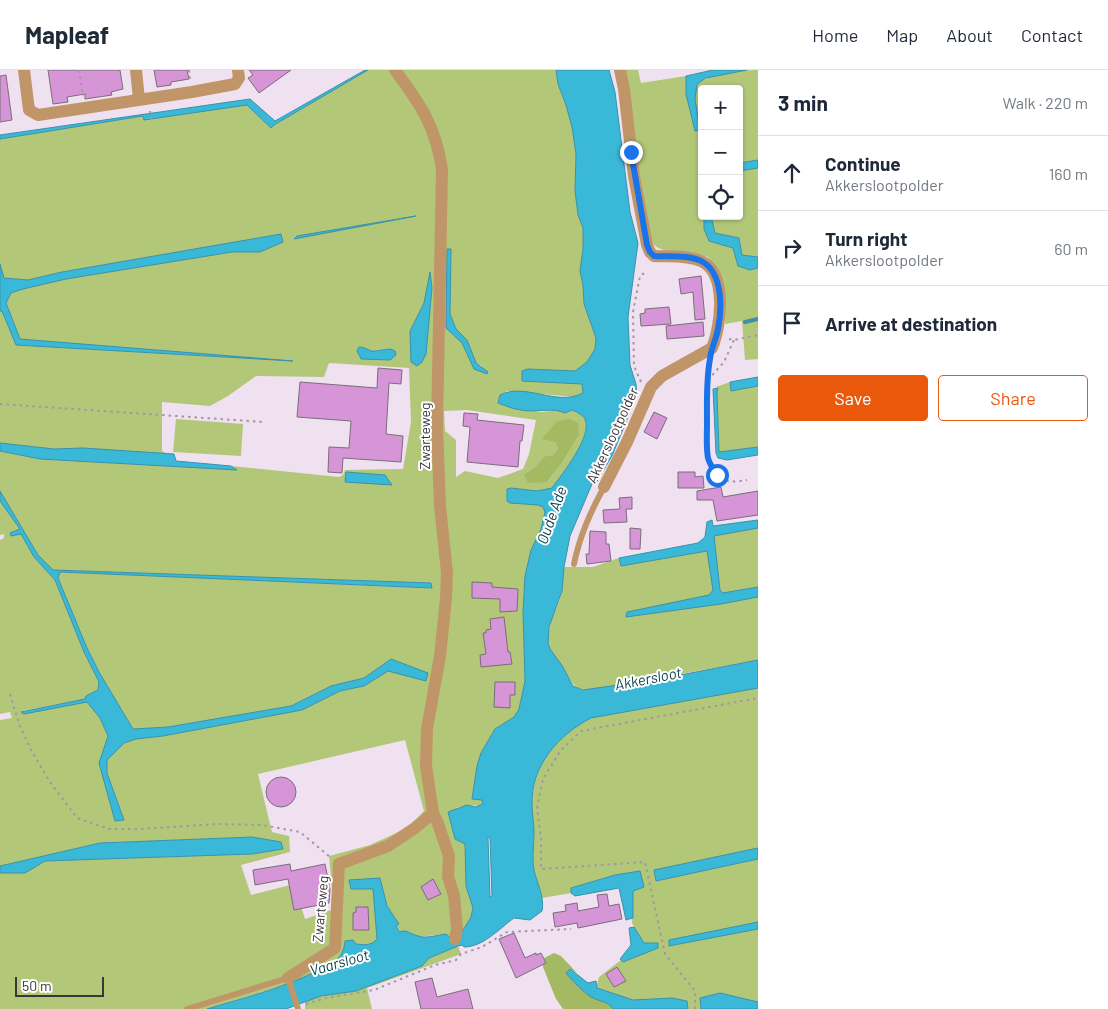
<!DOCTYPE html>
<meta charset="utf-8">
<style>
body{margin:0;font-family:Barlow,sans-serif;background:#f6f6f7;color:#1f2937}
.controls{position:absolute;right:15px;top:15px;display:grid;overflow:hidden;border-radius:5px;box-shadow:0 1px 4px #0004}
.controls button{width:45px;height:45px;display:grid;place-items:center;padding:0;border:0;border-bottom:1px solid #e0e1e3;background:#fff;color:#1f2937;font:25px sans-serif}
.scale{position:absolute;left:15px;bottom:12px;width:89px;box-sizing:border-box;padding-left:5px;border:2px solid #3b353b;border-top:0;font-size:14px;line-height:18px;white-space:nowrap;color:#3b353b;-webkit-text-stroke:4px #fff;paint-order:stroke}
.stop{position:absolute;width:15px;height:15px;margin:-11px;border:4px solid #1a73e8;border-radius:50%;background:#fff}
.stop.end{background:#1a73e8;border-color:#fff;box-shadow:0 1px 5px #0008}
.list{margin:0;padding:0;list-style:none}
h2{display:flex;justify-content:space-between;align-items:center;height:65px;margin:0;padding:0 20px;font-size:21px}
h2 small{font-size:16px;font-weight:400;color:#747a83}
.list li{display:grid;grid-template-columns:32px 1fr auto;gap:15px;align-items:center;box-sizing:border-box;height:75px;padding:0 20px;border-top:1px solid #e0e1e3}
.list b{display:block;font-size:19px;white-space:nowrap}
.list p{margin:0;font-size:16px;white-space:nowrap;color:#747a83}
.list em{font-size:16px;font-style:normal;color:#747a83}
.actions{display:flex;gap:10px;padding:15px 20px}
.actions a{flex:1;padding:11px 0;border:1px solid #ea580c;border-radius:5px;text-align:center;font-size:18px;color:#ea580c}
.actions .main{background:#ea580c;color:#fff}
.icon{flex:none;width:28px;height:28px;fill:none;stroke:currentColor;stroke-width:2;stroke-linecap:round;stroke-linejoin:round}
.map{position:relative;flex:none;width:758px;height:939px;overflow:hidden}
header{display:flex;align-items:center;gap:30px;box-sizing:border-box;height:70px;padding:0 25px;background:#fff;border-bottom:1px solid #e0e1e3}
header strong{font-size:24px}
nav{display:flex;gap:28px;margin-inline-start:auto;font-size:18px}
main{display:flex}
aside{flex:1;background:#fff}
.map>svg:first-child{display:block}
</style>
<header>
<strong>Mapleaf</strong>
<nav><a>Home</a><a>Map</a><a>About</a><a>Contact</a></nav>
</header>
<main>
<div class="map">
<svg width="758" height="939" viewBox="0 0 758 939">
<rect width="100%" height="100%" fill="#f0e1f1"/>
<path fill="#b2c778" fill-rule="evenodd" d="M 368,0 L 556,0 L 558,14 L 566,35 L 572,57 L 576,84 L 575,121 L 578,145 L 583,158 L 583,179 L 580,201 L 583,215 L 584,234 L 596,268 L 595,279 L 587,292 L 575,301 L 528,299 L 522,310 L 582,314 L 583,323 L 575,327 L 507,321 L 500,326 L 498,333 L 541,342 L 560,340 L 565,343 L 572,340 C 577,342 583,345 585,349 C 593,366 562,404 552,418 L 537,421 L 511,418 L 510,433 L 538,435 L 543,437 L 545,442 L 541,459 L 531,480 L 523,542 L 525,611 L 519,639 L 514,647 L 495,659 L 477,696 L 472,729 L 482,730 L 483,734 C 474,737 466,735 456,738 L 465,774 L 466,816 L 473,839 L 471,847 L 462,862 L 453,871 L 446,864 L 419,867 L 409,862 L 399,862 L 396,856 L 399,854 L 387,836 L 380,809 L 373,818 L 377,869 L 374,873 L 365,875 L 356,874 L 344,881 L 335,891 L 297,911 L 207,939 L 0,939 L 0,803 L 25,803 L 45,791 L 252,784 L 283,779 L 266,771 L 252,767 L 100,773 L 0,796 L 0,650 L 12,648 L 10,642 L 0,644 L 0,470 L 4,468 L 4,464 L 0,465 L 0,431 L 20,459 L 10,463 L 21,464 L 34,487 L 55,510 L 84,582 L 99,612 L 98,620 L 87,626 L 85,629 L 22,641 L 24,644 L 87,631 L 100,648 L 108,666 L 99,693 L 124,750 L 107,702 L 107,690 L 124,673 L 136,669 L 163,666 L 302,640 L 340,621 L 364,616 L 388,601 L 391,589 L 364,608 L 331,616 L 291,636 L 168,657 L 133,659 L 99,602 L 87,578 L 58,508 L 60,502 L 431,518 L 431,513 L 53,500 L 38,485 L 0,421 L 0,381 L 40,389 L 236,399 L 231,396 L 339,407 L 343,405 L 345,400 L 403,399 L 411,352 L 409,298 L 329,293 L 324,307 L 256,306 L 228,326 L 210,336 L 162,332 L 162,381 L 168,384 L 83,378 L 54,379 L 0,373 L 0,241 L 2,241 L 16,275 L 260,289 L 20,269 L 6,233 L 11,223 L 23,219 L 66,209 L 232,182 L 260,182 L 283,171 L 281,164 L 62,202 L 28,210 L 3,208 L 0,194 L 0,69 L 144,46 L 144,49 L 247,35 L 271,58 L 274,55 ZM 447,179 L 451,180 L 450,244 L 456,259 L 467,270 L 476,293 L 482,296 L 474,299 L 462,273 L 446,258 ZM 430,204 L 432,218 L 426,284 L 410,261 L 424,233 ZM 388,278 L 390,290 L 361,289 L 359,286 L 366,279 L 372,281 ZM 467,340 L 536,350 L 529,384 L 523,399 L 498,408 L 465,401 L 456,407 L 456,370 L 445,361 L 444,341 ZM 579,365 L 562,393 L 548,411 L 524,404 L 534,398 L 545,386 L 553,385 L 558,379 L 555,372 ZM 405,670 L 424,741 L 407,758 L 370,775 L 329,786 L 334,839 L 305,849 L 294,814 L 251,825 L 241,795 L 290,782 L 289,766 L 272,762 L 258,704 Z
M 626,0 L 638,0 L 641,13 L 686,6 L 686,24 L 700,59 L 695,29 L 697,14 C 713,3 739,0 758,0 L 758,90 L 739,93 L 739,19 L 702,19 L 702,72 L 698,73 L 702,110 L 702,146 L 704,146 L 704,159 L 709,171 L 733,178 L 738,196 L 750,200 L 758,198 L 758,289 L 745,290 L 742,251 L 725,254 L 726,233 L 722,207 L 708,187 C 703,186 697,184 692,183 C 676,180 660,185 650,170 L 638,113 Z
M 758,98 L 758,187 L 742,185 L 739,168 L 715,163 L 711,146 L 739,146 L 739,101 Z
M 730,312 L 732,321 L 758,316 L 758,377 L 719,383 L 717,321 L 718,319 L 716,317 Z
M 176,349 L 243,354 L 241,386 L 173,382 Z
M 758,458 L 758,517 L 723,523 L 720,520 L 714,466 Z
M 707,481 L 713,520 L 709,525 L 626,547 L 721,534 L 758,527 L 758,590 L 592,620 C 574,620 573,614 564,599 C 559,591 549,583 548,573 C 546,555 559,538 562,521 C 563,513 563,505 564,497 L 593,497 L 619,488 L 621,496 Z
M 758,618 L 758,778 L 654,801 L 656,811 L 758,789 L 758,852 L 669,871 L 670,876 L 758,859 L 758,932 L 720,923 L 700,928 L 701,939 L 688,939 L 687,931 L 672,928 L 633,930 L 596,918 L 599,907 L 621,890 L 623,892 L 658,873 L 644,873 L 632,853 L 633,821 L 640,801 L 615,805 L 571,818 L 571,823 L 542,828 C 540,819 535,808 534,798 C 533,787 534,775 534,763 C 534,753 531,743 532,733 C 535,693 556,666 591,648 Z
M 458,876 L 461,884 L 367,918 L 372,939 L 305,939 L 305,932 L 321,926 L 356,921 L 422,896 L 428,888 Z"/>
<path fill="#a3b962" d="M 569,349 L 578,353 L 579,365 L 562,393 L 547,412 L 528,413 L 524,404 L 534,398 L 545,386 L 553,385 L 558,379 L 555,372 L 542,369 L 556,352 Z
M 554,883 L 561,886 L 577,903 L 570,899 L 593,928 C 601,928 609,932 613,939 L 563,939 L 556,929 L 543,897 L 543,894 L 546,893 L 544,888 Z"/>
<path fill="#3ab8d8" stroke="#3a91a9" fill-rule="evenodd" d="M 365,0 L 368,0 L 274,55 L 271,58 L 247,35 L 144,50 L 143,46 L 0,69 L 0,65 L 250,29 L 275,51 Z
M 556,0 L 609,0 L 615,22 L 630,142 L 638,173 L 628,247 L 630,295 L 636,314 L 637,325 L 612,386 L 596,413 L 592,414 L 570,466 L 564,497 L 562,521 L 549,557 L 548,573 L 550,579 L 563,597 L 573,616 L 583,620 L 660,609 L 758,590 L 758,618 L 591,648 C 558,665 531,696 532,735 C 532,744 534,753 534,762 C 534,774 532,788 534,800 C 537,814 545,827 542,841 L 530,850 L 514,848 C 499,859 483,877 464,877 L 463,875 L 458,876 L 429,888 L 422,896 L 356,921 L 321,926 L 286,939 L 207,939 C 243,928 280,919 315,902 C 321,899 330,896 335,891 C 342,885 344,880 345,871 L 353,870 L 356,874 C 364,875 371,876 377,869 L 373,819 L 351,819 L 349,810 L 380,808 L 387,836 L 399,854 L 396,856 L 399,862 C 407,859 410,864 418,866 C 425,869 438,865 446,864 L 454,871 L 462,862 L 471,847 L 473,838 L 466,816 L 465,774 L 455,769 L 448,742 L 467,735 L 475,737 L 483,734 L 482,730 L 472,729 L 477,696 L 481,683 L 495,659 L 514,647 L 519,639 L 525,611 L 523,542 L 525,506 L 531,480 L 541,459 L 545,442 L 543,437 L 538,435 L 510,433 L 507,431 L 507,419 L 511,418 L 537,421 L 552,418 C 562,404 593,366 585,349 C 583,345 577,342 572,340 L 565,343 C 554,337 534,343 521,340 C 513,339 506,336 498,333 L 500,325 C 525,312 557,337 583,323 L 582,314 L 522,311 L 522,301 L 528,299 L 575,301 L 587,292 L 595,279 L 596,268 L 584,234 L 583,215 L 580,201 L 583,179 L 583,158 L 578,145 L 575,121 L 576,84 L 572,57 L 566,35 L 558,14 ZM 490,767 L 492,826 L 490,827 L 488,768 Z
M 713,0 L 747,0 L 706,8 L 697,14 L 695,29 L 700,60 L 695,61 L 686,24 L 686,6 Z
M 758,90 L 758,98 L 739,101 L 739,93 Z
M 416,146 L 294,169 L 297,166 Z
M 704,146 L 711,146 L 715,163 L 739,168 L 742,185 L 758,187 L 758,198 L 750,200 L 738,196 L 733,178 L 709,171 L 704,159 Z
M 281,164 L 283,172 L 260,182 L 232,182 L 66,209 L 23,219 L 11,223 L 6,233 L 20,269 L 293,291 L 16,275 L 2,241 L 0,241 L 0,194 L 4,208 L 28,210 L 62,202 Z
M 447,179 L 451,179 L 450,244 L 456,259 L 467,270 L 476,293 L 488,302 L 487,304 L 474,299 L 462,273 L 446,258 Z
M 430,202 L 432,218 L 426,284 L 422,292 L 417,296 L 411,292 L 410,261 L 424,233 Z
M 359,277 C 364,277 366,279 371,281 C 380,282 387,276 395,281 L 396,285 L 390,290 L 361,289 L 357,281 Z
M 758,307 L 758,316 L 731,321 L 730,312 Z
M 718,318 L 717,322 L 719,382 L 758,377 L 758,385 L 727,390 L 718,388 L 716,383 L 713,319 Z
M 0,373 L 54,379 L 83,378 L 174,384 L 176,391 L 231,396 L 237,400 L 40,389 L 0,381 Z
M 346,402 L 385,405 L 392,415 L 345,412 Z
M 0,421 L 38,485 L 53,500 L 431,513 L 432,518 L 60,502 L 58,508 L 87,578 L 99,602 L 133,659 L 168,657 L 291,636 L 331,616 L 364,608 L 391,589 L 428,603 L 426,611 L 388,601 L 364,616 L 340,621 L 302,640 L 163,666 L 136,669 L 124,673 L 107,690 L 107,703 L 124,750 L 115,751 L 99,693 L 108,666 L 100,648 L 87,632 L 24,644 L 21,642 L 85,629 L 86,626 L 98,620 L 99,612 L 84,582 L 55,510 L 34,487 L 21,464 L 11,466 L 10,463 L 20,459 L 0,431 Z
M 712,450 L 713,456 L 758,450 L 758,458 L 714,466 L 720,520 L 723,523 L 758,517 L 758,527 L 721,534 L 626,547 L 627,542 L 709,525 L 713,520 L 707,481 L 621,496 L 619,488 L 698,473 L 705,467 L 707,452 Z
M 252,767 L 281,772 L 283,779 L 252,784 L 45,791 L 25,803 L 0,803 L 0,796 L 100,773 Z
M 758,778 L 758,789 L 656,811 L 654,800 Z
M 640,801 L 644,817 L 633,821 L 633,848 L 626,850 L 619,818 L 575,826 L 571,823 L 571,818 L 615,805 Z
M 758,852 L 758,859 L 669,876 L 669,870 Z
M 634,857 L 644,873 L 658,873 L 658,878 L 623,892 L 620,889 L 631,875 L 629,858 Z
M 570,899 L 588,913 L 596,911 L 597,918 L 633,930 L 672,928 L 687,931 L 688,939 L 613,939 C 608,931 601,932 593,928 C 586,925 571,909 566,903 Z
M 720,923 L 758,932 L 758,939 L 701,939 L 700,928 Z"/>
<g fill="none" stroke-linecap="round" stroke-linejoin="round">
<path stroke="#3a91a9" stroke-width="4" d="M 745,252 L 758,249"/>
</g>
<path fill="#d595d7" stroke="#7a6d7a" d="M 48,0 L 120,0 L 123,19 L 111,22 L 112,25 L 85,29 L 85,24 L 67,27 L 68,32 L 53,34 Z
M 154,0 L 187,0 L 189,9 L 171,12 L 171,15 L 157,17 Z
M 249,0 L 291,0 L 259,23 L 248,8 L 253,5 Z
M 6,5 L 12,50 L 0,52 L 0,6 Z
M 701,206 L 705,249 L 695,250 L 693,222 L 681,224 L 679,209 Z
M 669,237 L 671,254 L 641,256 L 640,244 L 645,243 L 645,239 Z
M 703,252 L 704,266 L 667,269 L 666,256 Z
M 378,298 L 402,300 L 401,314 L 389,313 L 386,364 L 403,366 L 401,392 L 343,388 L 342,403 L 328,402 L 329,377 L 349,378 L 351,351 L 297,347 L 300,312 L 377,318 Z
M 654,342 L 667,348 L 657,369 L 644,362 Z
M 464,343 L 478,344 L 477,350 L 524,355 L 522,371 L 520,371 L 518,397 L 467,392 L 470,357 L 463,356 Z
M 678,402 L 695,402 L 695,407 L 703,406 L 704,418 L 678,418 Z
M 721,417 L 723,427 L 758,421 L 758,445 L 717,451 L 713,430 L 697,430 L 697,421 Z
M 632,427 L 632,439 L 626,439 L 627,452 L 604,453 L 603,440 L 620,439 L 619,428 Z
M 630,458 L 641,459 L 640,479 L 630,479 Z
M 590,461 L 606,462 L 606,474 L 609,474 L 611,491 L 587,494 L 586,484 L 589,484 Z
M 472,512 L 492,513 L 492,517 L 518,519 L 517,541 L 500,542 L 500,529 L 472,528 Z
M 504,547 L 508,582 L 510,582 L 512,594 L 481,597 L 480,585 L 486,584 L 483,563 L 486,563 L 486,560 L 491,559 L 490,549 Z
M 495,612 L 515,612 L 515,625 L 510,625 L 510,638 L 494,637 Z
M266 722a15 15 0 1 1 30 0a15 15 0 1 1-30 0Z
M 290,794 L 291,801 L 325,794 L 330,819 L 329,833 L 294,840 L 288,809 L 255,815 L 253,800 Z
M 433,809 L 441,824 L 428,830 L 421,817 Z
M 607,824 L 609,836 L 619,834 L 622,849 L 578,858 L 577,853 L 555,857 L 553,843 L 566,841 L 565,835 L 577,833 L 578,841 L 599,837 L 597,825 Z
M 356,837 L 368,837 L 369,860 L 353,860 L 353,843 L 356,842 Z
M 514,863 L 525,888 L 536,883 L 536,885 L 541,883 L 546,893 L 516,908 L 499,869 Z
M 617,897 L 626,911 L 614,917 L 606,904 Z
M 432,908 L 437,927 L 468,919 L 473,939 L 421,939 L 415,912 Z"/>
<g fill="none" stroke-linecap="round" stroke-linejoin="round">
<path stroke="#a297a2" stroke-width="2" stroke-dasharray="2.5 4" stroke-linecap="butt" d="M 79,0 L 83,26
M 189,0 L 190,10
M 150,41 L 151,49
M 729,269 L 734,270 L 758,265
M 709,295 C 707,314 703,380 711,396 C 713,401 719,408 724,410 C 731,413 740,411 747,410
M 708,310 L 724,292 L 734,270
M 641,312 L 634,296 L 633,242 L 640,206 L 646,202
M 0,334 L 264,352
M 10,624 L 19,654 L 31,680 L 50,712 L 77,748 L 109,759 L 140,759 L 217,754 L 262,755 L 300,762 L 330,787
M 306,934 L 326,928 L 374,920 L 435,895 L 456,890 L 461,884 L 482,877 L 507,862 L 571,859
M 695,939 L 695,921 L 665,884 L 645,792 L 541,799 L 541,768 L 537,738 L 543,709 L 561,680 L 581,661 L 758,628"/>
<path stroke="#c09669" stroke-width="6" d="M 574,494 C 580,465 590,443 604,417
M 187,939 L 288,908 L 298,939"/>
<path stroke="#c09669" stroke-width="12" d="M 24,0 L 29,40 L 38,45 L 192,22 L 235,14 L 239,8 L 238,0
M 136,0 L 139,29
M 604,417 L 627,372 L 651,317 L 662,306 L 712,278 C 721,256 728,203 701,191 C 687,185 669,187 654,186 L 650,182 L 647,175 L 634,106 L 624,19 L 620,0
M 433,743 L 437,751 L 449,786 L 448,806 L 454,826 L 457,859 L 455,869
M 288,908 L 335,878 L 339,794 L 388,776 L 415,758 L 433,743 L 426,696 L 427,659 L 440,586 L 446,528 L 447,503 L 440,436 L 437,356 L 442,100 C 436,56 420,34 395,0"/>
</g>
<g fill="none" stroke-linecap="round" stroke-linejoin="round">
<path stroke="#1a73e8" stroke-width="6" d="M 631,82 L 647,175 L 650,182 L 654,186 C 670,187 689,184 703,192 C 723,204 722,239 718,259 C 716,270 711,278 710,289 C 706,310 707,332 707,354 C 707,365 706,377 708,388 C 710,395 713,399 717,405"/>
</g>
<g text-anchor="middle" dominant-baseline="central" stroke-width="4" stroke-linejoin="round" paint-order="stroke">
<g font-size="14" fill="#3b353b" stroke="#fff">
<text transform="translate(612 365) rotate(-65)">Akkerslootpolder</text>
<text transform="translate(424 366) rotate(-90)">Zwarteweg</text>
<text transform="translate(320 839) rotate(-85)">Zwarteweg</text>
</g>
<g font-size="15" font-style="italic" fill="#0c4350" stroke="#fff">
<text transform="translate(551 445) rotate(-70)">Oude Ade</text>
<text transform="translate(648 608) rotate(-11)">Akkersloot</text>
<text transform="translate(339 892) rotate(-16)">Vaarsloot</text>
</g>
</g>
</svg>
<div class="controls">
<button>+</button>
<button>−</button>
<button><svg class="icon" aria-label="locate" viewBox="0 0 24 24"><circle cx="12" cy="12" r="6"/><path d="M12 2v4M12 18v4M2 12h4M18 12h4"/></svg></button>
</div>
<div class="scale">50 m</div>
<div class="stop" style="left:717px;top:405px"></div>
<div class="stop end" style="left:631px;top:82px"></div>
</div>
<aside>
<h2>3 min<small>Walk · 220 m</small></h2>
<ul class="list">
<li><svg class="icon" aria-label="ahead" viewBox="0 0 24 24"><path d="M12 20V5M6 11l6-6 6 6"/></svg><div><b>Continue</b><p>Akkerslootpolder</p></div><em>160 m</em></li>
<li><svg class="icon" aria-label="right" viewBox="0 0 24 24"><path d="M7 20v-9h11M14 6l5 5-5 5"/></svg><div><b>Turn right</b><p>Akkerslootpolder</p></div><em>60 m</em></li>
<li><svg class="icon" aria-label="arrive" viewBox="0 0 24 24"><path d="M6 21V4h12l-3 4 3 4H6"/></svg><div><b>Arrive at destination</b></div></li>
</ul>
<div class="actions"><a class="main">Save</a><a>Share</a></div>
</aside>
</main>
